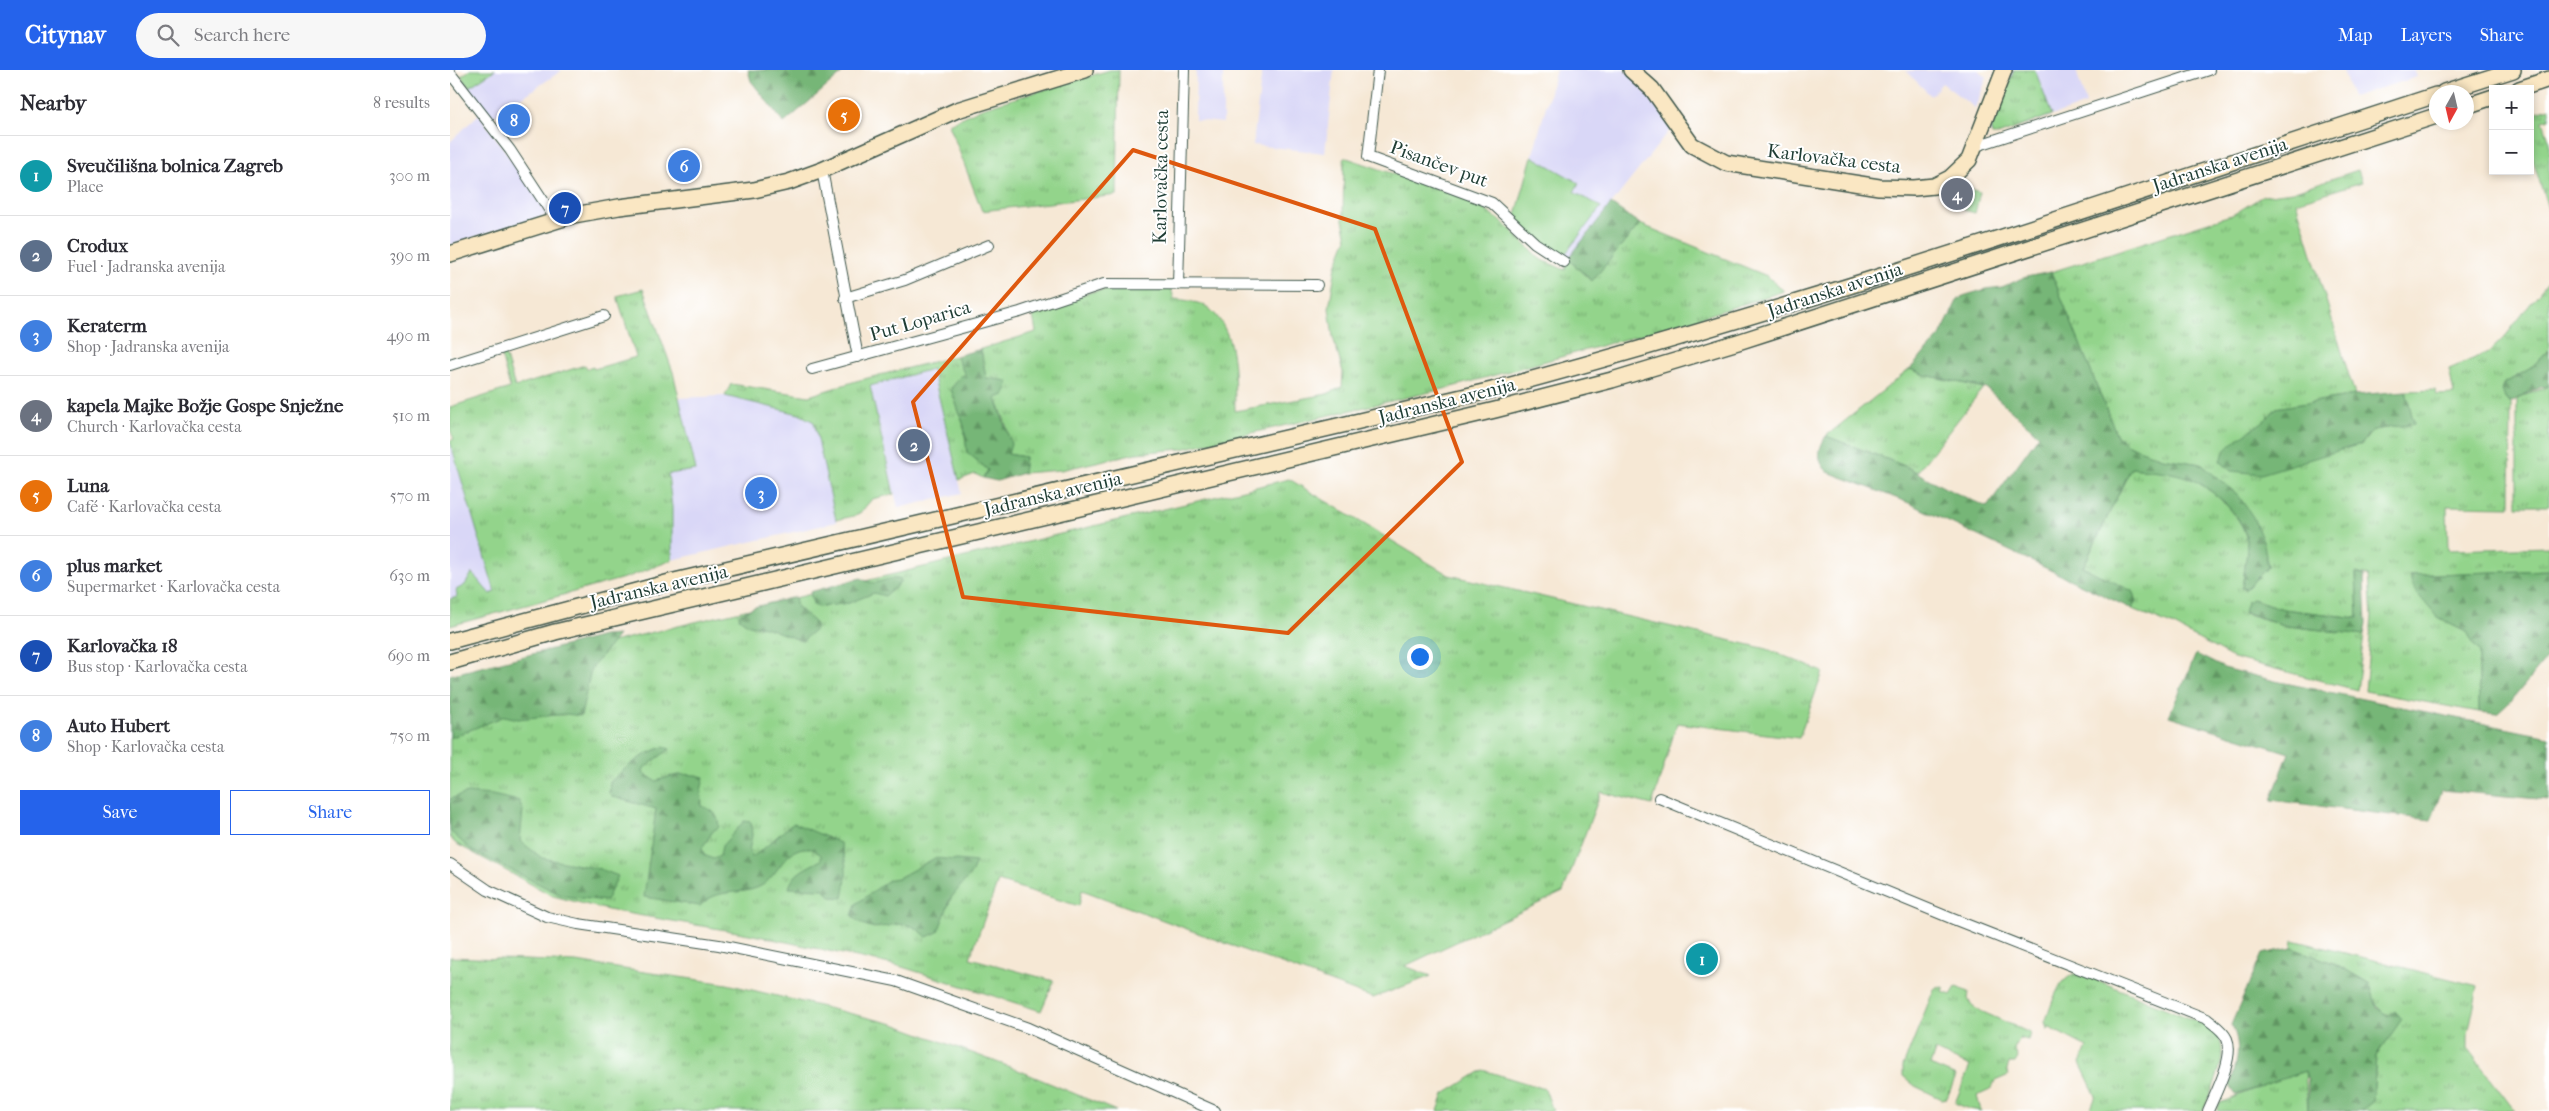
<!DOCTYPE html>
<meta charset="utf-8">
<style>
body{margin:0;font-family:"IM FELL French Canon",serif;background:#f7f7f7;color:#2b2b33}
.controls{position:absolute;right:15px;top:15px;display:grid;overflow:hidden;border-radius:0px;box-shadow:0 2px 8px #0003}
.controls button{width:45px;height:45px;display:grid;place-items:center;padding:0;border:0;border-bottom:1px solid #e1e1e2;background:#fff;color:#2b2b33;font:25px sans-serif}
.compass{position:absolute;left:1979px;top:15px;width:45px;height:45px;border-radius:50%;background:#fff;box-shadow:0 2px 8px #0003;rotate:188deg}
.you{position:absolute;left:969px;top:586px;width:18px;height:18px;margin:-12px;border:4px solid #fff;border-radius:50%;background:#1a73e8;box-shadow:0 0 0 8px #1a73e833}
.badge{display:grid;place-items:center;width:32px;height:32px;border-radius:50%;background:#2563eb;color:#fff;font-size:16px;font-weight:700}
.pin{position:absolute;translate:-50% -50%;border:2px solid #fff;box-shadow:0 1px 5px #0006}
.list{margin:0;padding:0;list-style:none}
h2{display:flex;justify-content:space-between;align-items:center;height:65px;margin:0;padding:0 20px;font-size:21px}
h2 small{font-size:16px;font-weight:400;color:#7c7c81}
.list li{display:grid;grid-template-columns:32px 1fr auto;gap:15px;align-items:center;box-sizing:border-box;height:80px;padding:0 20px;border-top:1px solid #e1e1e2}
.list b{display:block;font-size:19px;white-space:nowrap}
.list p{margin:0;font-size:16px;white-space:nowrap;color:#7c7c81}
.list em{font-size:16px;font-style:normal;color:#7c7c81}
.actions{display:flex;gap:10px;padding:15px 20px}
.actions a{flex:1;padding:11px 0;border:1px solid #2563eb;border-radius:0px;text-align:center;font-size:18px;color:#2563eb}
.actions .main{background:#2563eb;color:#fff}
.icon{flex:none;width:28px;height:28px;fill:none;stroke:currentColor;stroke-width:2;stroke-linecap:round;stroke-linejoin:round}
.map{position:relative;flex:none;width:2099px;height:1041px;overflow:hidden}
header{display:flex;align-items:center;gap:30px;box-sizing:border-box;height:70px;padding:0 25px;background:#2563eb;color:#fff}
header strong{font-size:24px}
nav{display:flex;gap:28px;margin-inline-start:auto;font-size:18px}
.search{width:350px;height:45px;background:#f7f7f7;display:flex;align-items:center;gap:12px;box-sizing:border-box;padding:0 18px;border-radius:28px;color:#7c7c81;font-size:19px}
main{display:flex}
aside{flex:1;background:#fff}
.map>svg:first-child{display:block}
</style>
<header>
<strong>Citynav</strong>
<div class="search"><svg class="icon" aria-label="search" viewBox="0 0 24 24"><circle cx="10" cy="10" r="6"/><path d="M15 15l6 6"/></svg>Search here</div>
<nav><a>Map</a><a>Layers</a><a>Share</a></nav>
</header>
<main>
<aside>
<h2>Nearby<small>8 results</small></h2>
<ul class="list">
<li><span class="badge" style="background:#0f9aa8">1</span><div><b>Sveučilišna bolnica Zagreb</b><p>Place</p></div><em>300 m</em></li>
<li><span class="badge" style="background:#5c6f8a">2</span><div><b>Crodux</b><p>Fuel · Jadranska avenija</p></div><em>390 m</em></li>
<li><span class="badge" style="background:#3f7fe0">3</span><div><b>Keraterm</b><p>Shop · Jadranska avenija</p></div><em>490 m</em></li>
<li><span class="badge" style="background:#6b7280">4</span><div><b>kapela Majke Božje Gospe Snježne</b><p>Church · Karlovačka cesta</p></div><em>510 m</em></li>
<li><span class="badge" style="background:#e8710a">5</span><div><b>Luna</b><p>Café · Karlovačka cesta</p></div><em>570 m</em></li>
<li><span class="badge" style="background:#3f7fe0">6</span><div><b>plus market</b><p>Supermarket · Karlovačka cesta</p></div><em>630 m</em></li>
<li><span class="badge" style="background:#1a4fb4">7</span><div><b>Karlovačka 18</b><p>Bus stop · Karlovačka cesta</p></div><em>690 m</em></li>
<li><span class="badge" style="background:#3f7fe0">8</span><div><b>Auto Hubert</b><p>Shop · Karlovačka cesta</p></div><em>750 m</em></li>
</ul>
<div class="actions"><a class="main">Save</a><a>Share</a></div>
</aside>
<div class="map">
<svg width="2099" height="1041" viewBox="0 0 2099 1041">
<defs>
<pattern id="grass-tufts" width="24" height="20" patternUnits="userSpaceOnUse" patternTransform="scale(1.25)"><rect width="24" height="20" fill="#93d48b"/><path d="M3 7l-1-3M5 7V3M7 7l1-3M15 17l-1-3M17 17v-4M19 17l1-3" fill="none" stroke="#77ad72"/></pattern>
<pattern id="forest-firs" width="22" height="20" patternUnits="userSpaceOnUse" patternTransform="scale(1.25)"><rect width="22" height="20" fill="#76b677"/><path d="M5 1l3.5 6h-7zM16 11l3.5 6h-7z" fill="#609562"/></pattern>
</defs>
<rect width="100%" height="100%" fill="#fff"/>
<filter id="ink" filterUnits="userSpaceOnUse"><feTurbulence type="fractalNoise" baseFrequency=".02" numOctaves="2"/><feDisplacementMap in="SourceGraphic" scale="10" xChannelSelector="R" yChannelSelector="G"/><feConvolveMatrix kernelMatrix="1 2 1 2 8 2 1 2 1" color-interpolation-filters="sRGB"/></filter>
<filter id="wash" filterUnits="userSpaceOnUse"><feTurbulence type="fractalNoise" baseFrequency=".0096" numOctaves="4" result="noise"/><feDisplacementMap in="SourceGraphic" scale="20" xChannelSelector="R" yChannelSelector="G"/><feGaussianBlur stdDeviation="1.12" result="paint"/><feColorMatrix in="noise" values="0 0 0 0 0 0 0 0 0 0 0 0 0 0 0 0 0 1.4 0 .05"/><feComposite in="paint" operator="in"/></filter>
<g filter="url(#wash)">
<rect width="100%" height="100%" fill="#f6e8d5"/>
<path fill="#d9d7f7" d="M 45,0 L 111,0 L 111,1 L 40,49 L 17,18 Z
M 746,0 L 773,0 L 773,53 L 745,50 Z
M 812,0 L 884,0 L 875,83 L 803,75 Z
M 1106,0 L 1174,0 L 1179,3 L 1223,56 L 1118,189 L 1094,176 L 1065,149 Z
M 1528,0 L 1537,7 L 1525,38 L 1492,13 L 1481,26 L 1456,1 Z
M 1560,0 L 1626,0 L 1636,34 L 1548,65 L 1542,65 L 1538,59 Z
M 1893,0 L 1964,0 L 1967,7 L 1902,27 Z
M 29,44 L 92,134 L 96,145 L 64,157 L 62,155 L 0,175 L 0,72 Z
M 482,299 L 512,423 L 448,438 L 420,316 Z
M 275,326 L 349,344 L 364,352 L 387,452 L 222,490 L 222,437 L 218,404 L 246,400 L 229,328 Z
M 0,371 L 51,542 L 0,556 Z"/>
<path fill="url(#grass-tufts)" stroke="#598860" d="M 20,0 L 45,0 L 19,17 L 11,6 Z
M 660,0 L 669,0 L 667,125 L 532,141 L 499,54 L 532,38 Z
M 1564,0 L 1585,0 L 1602,45 L 1548,65 L 1542,65 L 1541,60 Z
M 2099,38 L 2099,49 L 2093,51 L 2099,70 L 2099,142 L 2080,80 L 2080,44 Z
M 894,87 L 1021,130 L 1056,155 L 1090,189 L 1115,200 L 1118,189 L 1141,211 L 1190,154 L 1317,206 L 1334,221 L 1234,253 L 998,318 L 732,379 L 686,383 L 611,400 L 573,403 L 575,387 L 558,384 C 564,361 546,331 537,310 C 533,300 533,289 531,279 L 586,262 L 582,241 L 641,222 L 662,219 L 721,218 L 724,229 C 735,230 753,232 761,240 C 788,265 784,307 785,341 L 877,324 L 892,317 L 893,302 L 883,267 L 879,238 L 886,196 L 897,168 L 893,150 Z
M 1908,100 L 1912,112 L 1846,132 L 1905,325 L 1826,338 L 1818,350 L 1789,369 L 1911,375 L 1923,360 L 1963,354 L 1956,321 L 1985,320 L 1987,325 L 2004,324 L 1999,299 L 2039,282 L 2054,268 L 2099,210 L 2099,279 L 2081,298 L 2055,313 L 2055,329 L 2061,332 L 2060,437 L 1997,436 L 1998,480 L 2099,477 L 2099,500 L 1959,505 L 1988,548 L 2016,562 L 2029,582 L 2029,642 L 1915,621 L 1922,546 L 1919,506 L 1906,503 L 1908,548 L 1833,539 L 1802,529 L 1794,543 L 1837,556 L 1914,565 L 1907,620 L 1783,588 L 1724,556 L 1682,539 L 1686,530 L 1682,521 L 1633,498 L 1681,398 C 1698,400 1718,400 1735,406 C 1758,415 1794,445 1797,472 C 1798,486 1794,503 1792,518 L 1796,519 L 1818,496 L 1773,413 L 1751,394 L 1712,388 L 1678,375 L 1667,366 L 1601,202 L 1784,144 L 1813,126 L 1842,122 Z
M 193,219 L 223,302 L 246,400 L 218,404 L 222,437 L 222,490 L 178,507 L 0,556 L 0,529 L 7,527 L 6,520 L 15,515 L 22,503 L 40,524 L 45,522 L 0,371 L 4,369 L 0,360 L 0,337 L 60,318 L 51,285 L 55,284 L 65,317 L 135,295 L 137,299 L 143,297 L 144,299 L 186,287 L 167,226 Z
M 506,286 L 517,308 L 501,319 L 514,356 L 517,381 L 538,400 L 533,408 L 525,404 L 509,410 L 482,299 L 420,316 L 444,424 L 422,429 L 411,442 L 404,446 L 386,450 L 364,352 L 349,344 L 275,326 L 281,314 L 359,326 L 406,311 Z
M 1460,299 L 1475,305 L 1533,318 L 1467,402 L 1455,396 L 1376,366 Z
M 2099,316 L 2099,436 L 2067,436 L 2067,329 Z
M 839,409 L 999,505 L 1317,579 L 1373,602 L 1349,668 L 1227,653 L 1202,735 L 1151,722 L 1113,822 L 955,896 L 981,906 L 923,928 L 632,820 L 629,836 L 548,811 L 520,888 L 604,911 L 591,941 L 449,896 L 299,864 L 158,840 L 103,826 L 5,773 L 0,767 L 0,611 Z
M 1843,870 L 2028,916 L 2018,964 L 2018,979 L 2065,1041 L 1911,1041 L 1923,1031 L 1926,986 L 1951,949 C 1927,944 1926,936 1920,914 L 1886,894 L 1842,878 Z
M 0,887 L 126,892 L 277,914 L 444,954 L 568,1000 L 666,1041 L 0,1041 Z
M 1630,903 L 1763,958 C 1784,983 1763,1014 1753,1041 L 1640,1041 L 1646,1026 L 1630,993 L 1637,977 L 1600,958 L 1597,959 L 1595,952 C 1603,933 1607,906 1630,903 Z
M 1488,916 L 1495,918 L 1493,922 L 1501,925 L 1506,917 L 1519,922 L 1518,929 L 1524,938 L 1580,963 L 1578,970 L 1570,968 L 1564,979 L 1568,988 L 1565,993 L 1559,993 L 1557,1000 L 1559,1005 L 1545,1011 L 1540,1020 L 1527,1026 L 1531,1041 L 1519,1039 L 1505,1033 L 1520,996 L 1485,981 L 1480,995 L 1506,1006 L 1497,1028 L 1492,1029 L 1465,1016 L 1453,1006 L 1453,996 L 1484,919 Z
M 1033,1000 L 1095,1019 L 1103,1041 L 988,1041 L 994,1024 Z
M 1855,1001 L 1858,1041 L 1767,1041 L 1770,1033 L 1829,1009 Z"/>
<path fill="url(#forest-firs)" stroke="#4a7a56" d="M 298,0 L 396,0 L 334,53 L 301,11 Z
M 1161,134 L 1190,154 L 1142,211 L 1118,189 Z
M 1601,202 L 1667,366 L 1678,375 L 1712,388 L 1751,394 L 1788,425 L 1803,447 L 1814,474 L 1818,497 L 1796,519 L 1792,518 C 1794,503 1797,487 1797,472 C 1796,446 1757,413 1733,406 C 1717,401 1698,400 1681,398 L 1633,497 L 1682,521 L 1686,530 L 1682,539 L 1459,433 L 1378,402 C 1366,391 1368,379 1376,366 L 1455,396 L 1497,419 L 1537,437 L 1589,365 L 1536,318 L 1475,305 L 1460,299 L 1490,266 L 1507,231 L 1513,226 L 1536,219 L 1552,217 L 1576,207 Z
M 531,279 L 536,308 L 559,311 L 555,325 L 546,328 L 561,374 L 558,384 L 575,387 L 573,403 L 547,411 L 533,408 L 538,400 L 517,382 L 514,356 L 501,319 L 511,305 L 516,307 L 506,286 Z
M 2099,279 L 2099,316 L 2091,317 L 2061,332 L 2055,329 L 2052,320 L 2055,313 L 2081,298 Z
M 1956,321 L 1964,354 L 1923,360 L 1911,374 L 1811,404 L 1781,401 L 1770,391 C 1776,369 1812,359 1826,338 L 1905,325 Z
M 2099,500 L 2099,585 L 2062,630 L 2047,644 L 2029,642 L 2029,582 L 2016,562 L 1988,548 L 1965,521 L 1959,505 Z
M 1906,503 L 1914,506 L 1916,554 L 1914,565 L 1837,556 L 1794,542 L 1797,532 L 1802,529 L 1833,539 L 1908,548 Z
M 411,508 C 429,520 434,504 451,510 L 450,513 L 435,526 L 424,523 L 399,533 L 370,537 L 363,534 L 360,522 Z
M 345,527 L 347,537 L 365,553 L 367,558 L 352,571 L 315,557 L 299,555 L 289,548 L 290,544 L 304,537 Z
M 168,565 L 141,599 L 131,646 L 116,644 L 68,649 L 55,646 L 0,668 L 0,605 L 153,566 Z
M 1746,584 L 1774,598 L 1825,611 L 2099,667 L 2099,730 L 1992,720 L 1981,750 L 1821,730 L 1839,683 L 1719,646 Z
M 213,677 L 220,679 L 194,698 L 193,703 L 206,711 C 224,705 235,702 254,707 L 251,721 L 252,736 C 263,740 268,744 269,757 L 263,761 L 252,778 L 254,785 L 263,789 L 270,786 L 272,776 L 294,751 L 301,752 L 302,765 L 299,781 L 302,787 C 318,777 329,763 344,753 L 390,773 C 398,793 397,808 393,828 L 381,827 L 374,819 L 339,818 C 343,802 357,798 371,790 L 371,785 C 366,781 361,777 354,778 C 334,780 327,807 311,816 C 290,827 269,816 250,836 L 194,827 L 206,739 L 163,727 L 159,723 L 160,712 C 177,696 191,685 213,677 Z
M 17,723 L 42,725 L 69,731 L 73,740 L 70,771 L 92,788 L 150,799 L 168,806 L 156,831 L 113,826 L 21,780 L 0,761 L 0,729 Z
M 485,788 L 526,792 L 522,802 L 501,828 L 488,862 L 477,867 C 471,862 465,856 457,855 C 435,851 426,868 402,846 L 406,834 L 440,809 L 448,808 Z
M 1842,878 L 1886,894 L 1920,914 L 1927,938 L 1938,946 L 1945,941 L 1952,949 L 1926,986 L 1923,1031 L 1911,1041 L 1858,1041 L 1858,1011 L 1855,1001 L 1786,1025 L 1780,1016 C 1786,996 1793,974 1781,955 L 1812,884 Z"/>
<path fill="#93d48b" stroke="#598860" d="M 1082,86 L 1129,113 L 1124,122 L 1151,137 L 1113,187 L 1094,176 L 1065,149 Z
M 1519,119 L 1530,122 L 1525,143 L 1514,140 Z"/>
</g>
<g filter="url(#ink)">
<g fill="none" stroke-linecap="round" stroke-linejoin="round">
<g stroke="#3f574c" stroke-width="12">
<path id="street" d="M 928,0 L 918,87 L 1042,133 L 1085,173 L 1114,192
M 0,3 L 60,80 L 106,150
M 1526,76 L 1759,0
M 372,100 L 408,287
M 728,215 L 734,0
M 395,228 L 455,210 L 539,175
M 0,295 L 154,246
M 362,299 L 570,242 L 654,214 L 867,215
M 1209,728 L 1503,849 L 1757,949 C 1764,955 1773,960 1777,969 C 1785,987 1765,1024 1758,1041
M 0,794 L 38,820 L 97,847 L 128,854 L 269,875 L 446,911 L 578,958 L 765,1041"/>
</g>
<g stroke="#3f574c" stroke-width="18">
<path id="secondary" d="M 1181,0 L 1202,19 L 1242,75 L 1276,93 L 1429,117 L 1464,118 L 1484,116 L 1500,108 L 1519,90 L 1554,0
M 2069,19 L 2099,9
M 1994,22 L 2063,0
M 2016,36 L 2043,27
M 0,184 L 124,145 L 169,137 L 304,120 L 339,112 L 372,100 L 507,40 L 635,0
M 0,571 L 220,512 L 1042,320 C 1361,235 1673,127 1986,25
M 0,592 L 105,562 L 1045,340 L 1162,310 L 1288,272 L 1986,46"/>
</g>
<use href="#street" stroke="#fff" stroke-width="10"/>
<use href="#secondary" stroke="#fae7c3" stroke-width="15"/>
</g>
</g>
<path fill="none" stroke="#de580e" stroke-width="4" stroke-linejoin="round" d="M 683,80 L 925,159 L 1012,392 L 838,563 L 513,527 L 463,332 Z"/>
<g text-anchor="middle" dominant-baseline="central" stroke-width="4" stroke-linejoin="round" paint-order="stroke">
<g font-size="19" fill="#1f3d34" stroke="#fff">
<text transform="translate(1384 89) rotate(7)">Karlovačka cesta</text>
<text transform="translate(989 94) rotate(20)">Pisančev put</text>
<text transform="translate(1770 95) rotate(-18)">Jadranska avenija</text>
<text transform="translate(711 107) rotate(-89)">Karlovačka cesta</text>
<text transform="translate(1385 220) rotate(-18)">Jadranska avenija</text>
<text transform="translate(470 251) rotate(-16)">Put Loparica</text>
<text transform="translate(997 331) rotate(-14)">Jadranska avenija</text>
<text transform="translate(603 424) rotate(-13)">Jadranska avenija</text>
<text transform="translate(209 517) rotate(-13)">Jadranska avenija</text>
</g>
</g>
</svg>
<div class="controls">
<button>+</button>
<button>−</button>
</div>
<svg class="compass" viewBox="-18 -18 36 36"><path d="M0-13l5 13h-10z" fill="#e53935"/><path d="M0 13l5-13h-10z" fill="#7c7c81"/></svg>
<div class="you"></div>
<div class="pin badge" style="left:1252px;top:889px;background:#0f9aa8">1</div>
<div class="pin badge" style="left:464px;top:375px;background:#5c6f8a">2</div>
<div class="pin badge" style="left:311px;top:423px;background:#3f7fe0">3</div>
<div class="pin badge" style="left:1507px;top:124px;background:#6b7280">4</div>
<div class="pin badge" style="left:394px;top:45px;background:#e8710a">5</div>
<div class="pin badge" style="left:234px;top:96px;background:#3f7fe0">6</div>
<div class="pin badge" style="left:115px;top:138px;background:#1a4fb4">7</div>
<div class="pin badge" style="left:64px;top:50px;background:#3f7fe0">8</div>
</div>
</main>
